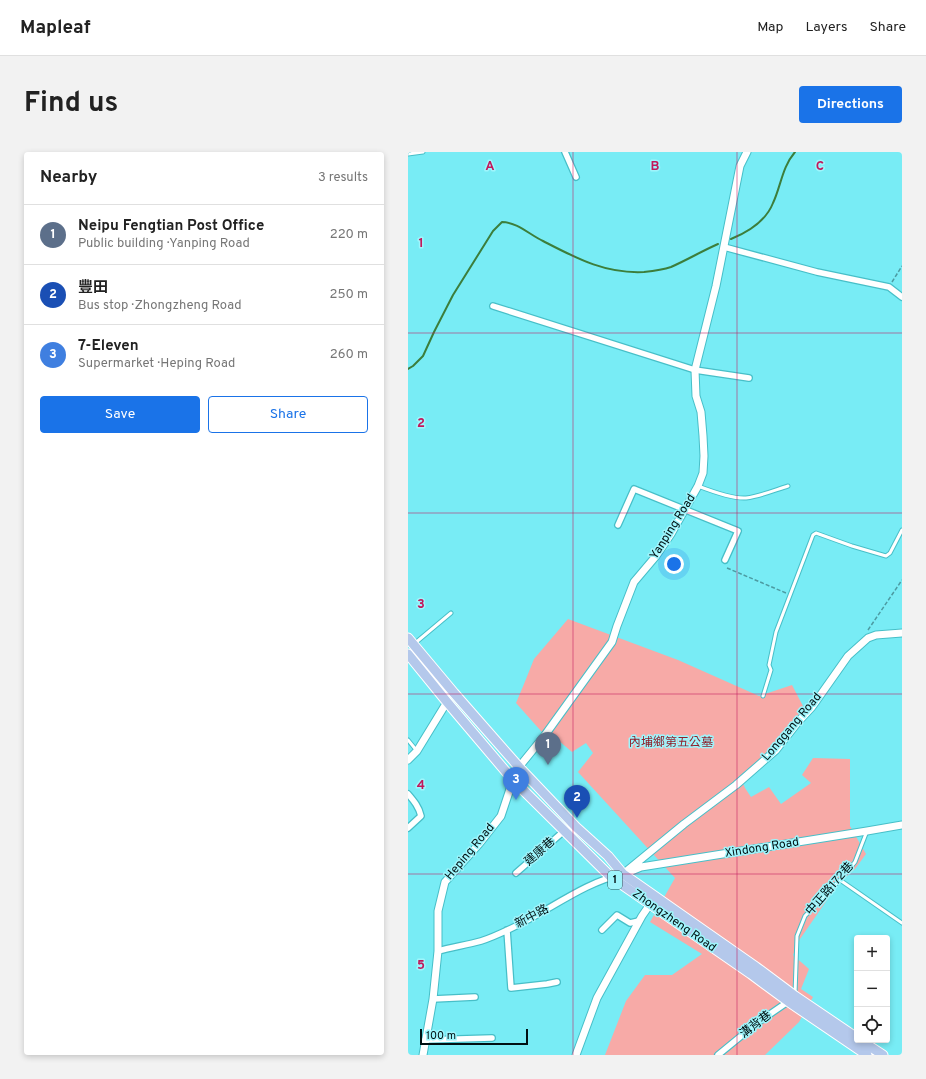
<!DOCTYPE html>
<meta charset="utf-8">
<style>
body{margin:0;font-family:Overpass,"Noto Sans TC",sans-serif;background:#f2f2f2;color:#222}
.controls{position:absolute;right:12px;bottom:12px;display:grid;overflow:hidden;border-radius:4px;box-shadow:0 2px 6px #0003}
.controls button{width:36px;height:36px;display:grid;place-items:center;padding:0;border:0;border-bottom:1px solid #e0e0e0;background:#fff;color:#222;font:20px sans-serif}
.scale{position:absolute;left:12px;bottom:10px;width:108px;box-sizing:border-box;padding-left:4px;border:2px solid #001012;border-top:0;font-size:11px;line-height:14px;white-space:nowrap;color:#001012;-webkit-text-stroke:3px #9ef5fc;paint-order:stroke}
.you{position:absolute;left:266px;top:412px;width:14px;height:14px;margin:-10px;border:3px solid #fff;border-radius:50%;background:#1a73e8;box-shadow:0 0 0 6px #1a73e833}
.badge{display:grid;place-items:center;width:26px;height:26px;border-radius:50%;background:#1a73e8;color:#fff;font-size:13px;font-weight:700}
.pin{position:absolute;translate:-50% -33px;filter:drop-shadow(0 1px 2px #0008)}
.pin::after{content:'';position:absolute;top:21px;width:14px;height:12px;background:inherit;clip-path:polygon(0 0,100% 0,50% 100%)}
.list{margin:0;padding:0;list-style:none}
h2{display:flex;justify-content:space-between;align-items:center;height:52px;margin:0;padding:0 16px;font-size:17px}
h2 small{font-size:13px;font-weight:400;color:#767676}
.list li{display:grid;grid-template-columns:26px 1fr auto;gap:12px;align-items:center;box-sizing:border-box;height:60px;padding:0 16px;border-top:1px solid #e0e0e0}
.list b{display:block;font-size:15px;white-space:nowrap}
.list p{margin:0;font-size:13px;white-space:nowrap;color:#767676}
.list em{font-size:13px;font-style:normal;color:#767676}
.actions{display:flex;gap:8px;padding:12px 16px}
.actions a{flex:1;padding:9px 0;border:1px solid #1a73e8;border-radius:4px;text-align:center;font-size:14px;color:#1a73e8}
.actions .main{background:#1a73e8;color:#fff}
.icon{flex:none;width:22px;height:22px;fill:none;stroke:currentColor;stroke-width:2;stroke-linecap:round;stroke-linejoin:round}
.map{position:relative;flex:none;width:494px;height:903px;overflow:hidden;border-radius:4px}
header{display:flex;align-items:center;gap:24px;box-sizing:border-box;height:56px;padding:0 20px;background:#fff;border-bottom:1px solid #e0e0e0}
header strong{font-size:19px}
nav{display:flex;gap:22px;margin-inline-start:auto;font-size:14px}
.intro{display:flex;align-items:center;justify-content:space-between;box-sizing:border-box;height:96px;padding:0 24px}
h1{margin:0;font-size:28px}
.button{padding:10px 18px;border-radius:4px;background:#1a73e8;color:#fff;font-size:14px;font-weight:700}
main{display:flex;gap:24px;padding:0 24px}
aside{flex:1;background:#fff;border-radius:4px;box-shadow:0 2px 6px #0003}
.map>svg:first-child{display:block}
</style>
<header>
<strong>Mapleaf</strong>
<nav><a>Map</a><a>Layers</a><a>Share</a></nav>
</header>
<div class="intro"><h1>Find us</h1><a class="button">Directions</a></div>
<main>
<aside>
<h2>Nearby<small>3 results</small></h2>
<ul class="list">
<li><span class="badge" style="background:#5c6f8a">1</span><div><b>Neipu Fengtian Post Office</b><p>Public building · Yanping Road</p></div><em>220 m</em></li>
<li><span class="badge" style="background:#1a4fb4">2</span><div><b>豐田</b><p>Bus stop · Zhongzheng Road</p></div><em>250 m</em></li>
<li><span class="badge" style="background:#3f7fe0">3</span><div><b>7-Eleven</b><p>Supermarket · Heping Road</p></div><em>260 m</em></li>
</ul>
<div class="actions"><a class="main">Save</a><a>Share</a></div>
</aside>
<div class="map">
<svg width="494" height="903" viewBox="0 0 494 903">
<rect width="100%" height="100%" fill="#78ecf5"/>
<path fill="#f7aaa7" d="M 160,467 L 270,508 L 351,544 L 384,533 L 396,556 L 365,593 L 333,627 L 337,636 L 343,645 L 361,635 L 373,652 L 403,631 L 394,623 L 405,606 L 442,607 L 442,674 L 458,702 L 447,717 L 430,732 L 392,787 L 385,803 L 401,817 L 393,837 L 405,845 L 391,870 L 357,903 L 197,903 L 218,849 L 237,823 L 264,823 L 294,802 L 242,770 L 267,726 L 170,620 L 185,601 L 178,591 L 164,600 L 144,583 L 141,588 L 108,551 L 116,532 L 126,507 Z"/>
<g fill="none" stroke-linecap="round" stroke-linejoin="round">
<path stroke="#3c7e3c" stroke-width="2" d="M 323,87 C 340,80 358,69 365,51 C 373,34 374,15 387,0
M 0,217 L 5,214 L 15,204 L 26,180 L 45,143 L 85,79 L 94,70 C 109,70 122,83 135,89 C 168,106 197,122 236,120 C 245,119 254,118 263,115 C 279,108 294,99 310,92"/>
<g stroke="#47bfc8" stroke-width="5">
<path id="service" d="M 0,2 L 15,0
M 290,334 C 303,339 325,347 338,346 C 353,344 367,338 380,334
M 6,492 L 43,461
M 355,544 L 363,518 L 361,513 L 368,480 L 405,383 L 408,381 L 444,394 L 478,404 L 482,401 L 494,378
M 0,588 L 9,599
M 432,728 L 494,771
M 387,842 L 389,784 L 397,764 L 432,728 L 447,710 L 459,679"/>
</g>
<g stroke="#47bfc8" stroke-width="8">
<path id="minor" d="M 157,0 L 168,25
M 316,95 L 409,120 L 481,135 L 494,145
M 85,154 L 287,218 L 341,226
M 210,373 L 226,337 L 330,379 L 317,408
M 0,642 C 6,649 11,655 13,664 L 0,676
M 108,721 L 156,679
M 99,778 L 103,836 L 139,832 L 149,830
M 194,778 L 209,763 L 222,771 L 231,769
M 30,799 C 44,795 59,793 73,789 C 86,785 100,778 112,772 C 146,755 178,730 215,722
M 25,847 L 67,845
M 17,888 L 84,886
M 310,903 L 349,871 L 381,849"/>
</g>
<g stroke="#47bfc8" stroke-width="9">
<path id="tertiary" d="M 0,608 L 9,599 L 39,550
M 221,720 L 233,715 L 459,679 L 494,673
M 215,722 L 276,672 L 328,633 L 368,598 L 390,570 L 404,555 L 440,504 L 460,486 L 468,483 L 494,481
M 15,903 L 25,847 L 30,799 L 30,759 L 37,730 L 71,692 L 93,664 L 105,628 L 111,615 L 137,583 L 204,490 L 209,474 L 226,430 L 248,404 L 263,382 L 290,334 L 295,321 L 296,304 L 295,284 L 293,260 L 288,244 L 287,218 L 308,134 L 332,14 L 339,0
M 168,903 L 189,846 L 234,764 L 245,748"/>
</g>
<g stroke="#fff" stroke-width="11">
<path id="primary" d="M 0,486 L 46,541 L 111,615 L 168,675 L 200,704 L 215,722 L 348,815 L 387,844 L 449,886
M 0,502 L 39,550 L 105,628 L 203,725 L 343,822 L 381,850 L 459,903
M 452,888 L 475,903"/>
</g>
<path stroke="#4c9ba2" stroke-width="1.5" stroke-dasharray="4 2" stroke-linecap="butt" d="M 484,130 L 494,114
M 319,416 L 378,441
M 460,478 L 494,428"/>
<use href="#service" stroke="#fff" stroke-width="3"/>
<use href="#minor" stroke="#fff" stroke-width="5.5"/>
<use href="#tertiary" stroke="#fff" stroke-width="7"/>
<use href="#primary" stroke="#b4c8eb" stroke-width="9"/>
</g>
<path fill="none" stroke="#c2185b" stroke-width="1" stroke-opacity="0.55" d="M 165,0 L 165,903M 329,0 L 329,903M 0,181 L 494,181M 0,361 L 494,361M 0,542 L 494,542M 0,722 L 494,722"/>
<g text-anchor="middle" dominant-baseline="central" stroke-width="3" stroke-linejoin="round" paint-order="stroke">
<rect fill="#9ef5fc" stroke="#2f5558" stroke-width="1" x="200" y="719" width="14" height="18" rx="3"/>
<g font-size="11" font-weight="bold" fill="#001012">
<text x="207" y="728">1</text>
</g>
<g font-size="12" fill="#001012" stroke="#9ef5fc">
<text transform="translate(265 375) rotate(-58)">Yanping Road</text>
<text transform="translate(384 575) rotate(-50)">Longgang Road</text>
<text transform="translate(354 696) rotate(-9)">Xindong Road</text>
<text transform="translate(62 700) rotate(-50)">Heping Road</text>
<text transform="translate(132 700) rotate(-41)">建康巷</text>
<text transform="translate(422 737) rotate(-49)">中正路172巷</text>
<text transform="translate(124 765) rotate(-28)">新中路</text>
<text transform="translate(266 769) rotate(35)">Zhongzheng Road</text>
<text transform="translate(348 873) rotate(-37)">溝背巷</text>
</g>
<g font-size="12" fill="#911e28" stroke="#9ef5fc">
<text x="263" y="591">內埔鄉第五公墓</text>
</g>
</g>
<g font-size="13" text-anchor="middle" font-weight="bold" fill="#c2185b" stroke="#9ef5fc" stroke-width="3" stroke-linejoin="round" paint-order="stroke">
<text x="82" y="18">A</text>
<text x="247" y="18">B</text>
<text x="412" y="18">C</text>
<text x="13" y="95">1</text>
<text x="13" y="275">2</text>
<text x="13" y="456">3</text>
<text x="13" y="637">4</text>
<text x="13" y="817">5</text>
</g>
</svg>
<div class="controls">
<button>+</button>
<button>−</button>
<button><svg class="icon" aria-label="locate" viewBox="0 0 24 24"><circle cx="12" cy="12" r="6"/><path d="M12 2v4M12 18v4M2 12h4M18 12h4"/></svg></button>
</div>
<div class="scale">100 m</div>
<div class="you"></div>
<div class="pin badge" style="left:140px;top:613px;background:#5c6f8a">1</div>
<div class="pin badge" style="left:169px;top:666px;background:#1a4fb4">2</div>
<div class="pin badge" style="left:108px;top:648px;background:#3f7fe0">3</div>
</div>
</main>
